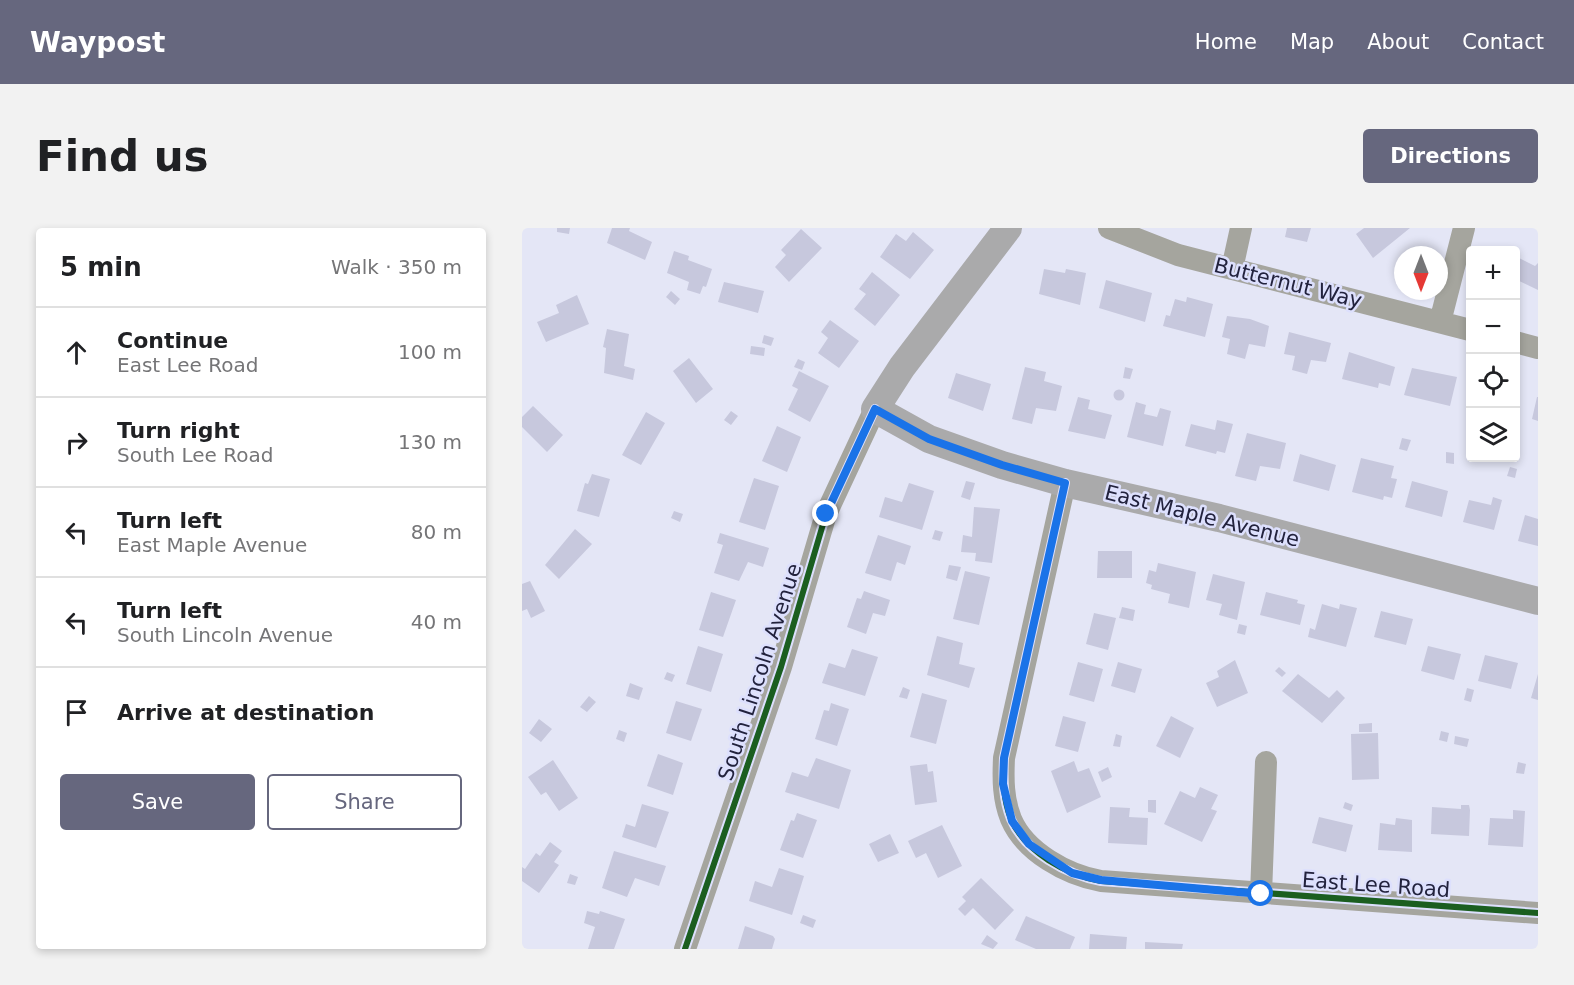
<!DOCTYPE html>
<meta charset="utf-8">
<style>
body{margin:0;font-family:"DejaVu Sans",sans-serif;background:#f2f2f2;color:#202124}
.controls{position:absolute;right:18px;top:18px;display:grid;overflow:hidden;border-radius:6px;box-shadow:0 3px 9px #0003}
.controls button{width:54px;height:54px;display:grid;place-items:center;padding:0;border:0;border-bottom:2px solid #e0e0e0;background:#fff;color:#202124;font:30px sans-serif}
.compass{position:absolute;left:872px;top:18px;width:54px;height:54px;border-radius:50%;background:#fff;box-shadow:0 3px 9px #0003;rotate:180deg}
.stop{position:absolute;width:18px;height:18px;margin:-14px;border:4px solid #1a73e8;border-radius:50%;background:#fff}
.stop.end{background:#1a73e8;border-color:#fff;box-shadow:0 2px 6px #0008}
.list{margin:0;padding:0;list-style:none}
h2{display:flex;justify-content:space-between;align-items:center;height:78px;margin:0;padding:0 24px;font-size:26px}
h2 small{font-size:20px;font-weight:400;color:#757577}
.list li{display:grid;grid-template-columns:39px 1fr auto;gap:18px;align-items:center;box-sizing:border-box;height:90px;padding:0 24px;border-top:2px solid #e0e0e0}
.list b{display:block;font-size:22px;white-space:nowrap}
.list p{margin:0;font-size:20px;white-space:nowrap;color:#757577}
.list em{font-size:20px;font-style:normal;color:#757577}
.actions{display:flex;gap:12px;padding:18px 24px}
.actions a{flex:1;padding:14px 0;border:2px solid #66677e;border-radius:6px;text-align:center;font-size:21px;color:#66677e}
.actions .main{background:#66677e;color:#fff}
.icon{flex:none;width:33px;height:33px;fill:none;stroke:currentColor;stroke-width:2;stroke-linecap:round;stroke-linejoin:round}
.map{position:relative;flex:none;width:1016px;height:721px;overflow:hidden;border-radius:6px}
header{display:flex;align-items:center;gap:36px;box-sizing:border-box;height:84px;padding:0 30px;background:#66677e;color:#fff}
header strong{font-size:28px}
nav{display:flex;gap:33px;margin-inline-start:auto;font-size:21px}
.intro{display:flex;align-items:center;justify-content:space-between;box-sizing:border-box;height:144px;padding:0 36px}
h1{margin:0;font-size:42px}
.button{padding:15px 27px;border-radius:6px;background:#66677e;color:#fff;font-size:21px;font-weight:700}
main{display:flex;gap:36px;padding:0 36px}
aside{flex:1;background:#fff;border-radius:6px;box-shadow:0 3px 9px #0003}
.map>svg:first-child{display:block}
</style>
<header>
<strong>Waypost</strong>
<nav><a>Home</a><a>Map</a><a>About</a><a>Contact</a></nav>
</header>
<div class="intro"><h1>Find us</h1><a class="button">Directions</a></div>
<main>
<aside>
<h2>5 min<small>Walk · 350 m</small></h2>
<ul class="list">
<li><svg class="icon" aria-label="ahead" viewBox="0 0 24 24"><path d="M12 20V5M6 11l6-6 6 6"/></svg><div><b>Continue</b><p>East Lee Road</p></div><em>100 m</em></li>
<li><svg class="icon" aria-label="right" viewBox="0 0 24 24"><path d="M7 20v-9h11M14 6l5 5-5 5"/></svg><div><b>Turn right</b><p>South Lee Road</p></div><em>130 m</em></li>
<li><svg class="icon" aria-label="left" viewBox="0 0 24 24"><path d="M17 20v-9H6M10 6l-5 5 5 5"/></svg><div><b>Turn left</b><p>East Maple Avenue</p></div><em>80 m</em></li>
<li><svg class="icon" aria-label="left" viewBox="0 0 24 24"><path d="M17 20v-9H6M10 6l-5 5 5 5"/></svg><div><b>Turn left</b><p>South Lincoln Avenue</p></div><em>40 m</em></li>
<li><svg class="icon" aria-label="arrive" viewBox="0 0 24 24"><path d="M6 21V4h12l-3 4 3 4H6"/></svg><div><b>Arrive at destination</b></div></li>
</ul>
<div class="actions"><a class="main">Save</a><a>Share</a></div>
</aside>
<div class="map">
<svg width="1016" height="721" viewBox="0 0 1016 721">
<rect width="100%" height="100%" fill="#e4e6f6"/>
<path fill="#c7c8dd" d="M 35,0 L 48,0 L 47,6 L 35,4 Z
M 90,0 L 108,0 L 107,3 L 130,14 L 123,32 L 85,15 Z
M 765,0 L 789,0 L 785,14 L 763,9 Z
M 842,0 L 888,0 L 851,30 L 834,6 Z
M 279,1 L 300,20 L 267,54 L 253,39 L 264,27 L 259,22 Z
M 391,4 L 412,22 L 388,51 L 358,29 L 374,6 L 384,13 Z
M 152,23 L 167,28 L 166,32 L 190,41 L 184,59 L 181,58 L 178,66 L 165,62 L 167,54 L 145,45 Z
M 997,30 L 1013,38 L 1016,35 L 1016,62 L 993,51 L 993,37 Z
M 522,41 L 543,45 L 544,41 L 564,45 L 558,77 L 517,66 Z
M 350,44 L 378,67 L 353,98 L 332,81 L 344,66 L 337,61 Z
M 584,52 L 630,65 L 623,94 L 577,80 Z
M 202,54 L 242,63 L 236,85 L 196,74 Z
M 149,63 L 158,71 L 153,77 L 144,69 Z
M 55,67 L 67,96 L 24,114 L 15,94 L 37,85 L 34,77 Z
M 665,69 L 691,76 L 683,109 L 641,98 L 644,87 L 648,88 L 653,71 L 664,74 Z
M 705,88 L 728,91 L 747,98 L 743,119 L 727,116 L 723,131 L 705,126 L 708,111 L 700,109 Z
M 308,92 L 337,113 L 317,140 L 296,125 L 306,110 L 299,104 Z
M 85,101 L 107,106 L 102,138 L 113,141 L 111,152 L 82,145 L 84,120 L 81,119 Z
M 767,104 L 809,115 L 804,134 L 789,132 L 785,146 L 770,142 L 773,128 L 762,126 Z
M 242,107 L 252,110 L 249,118 L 240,115 Z
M 229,118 L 243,120 L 242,128 L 228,126 Z
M 827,124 L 873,139 L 868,158 L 857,155 L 856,160 L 820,151 Z
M 167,130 L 191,161 L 174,175 L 151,143 Z
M 276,131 L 283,134 L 280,142 L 272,139 Z
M 503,139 L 524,144 L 522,153 L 540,158 L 534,183 L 514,180 L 510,196 L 490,191 Z
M 603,139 L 611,141 L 608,151 L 601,150 Z
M 890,140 L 935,149 L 928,178 L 882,167 Z
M 277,143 L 307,158 L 288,194 L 266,182 L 276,161 L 270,158 Z
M 434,145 L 469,156 L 461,183 L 426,170 Z
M591.5 167a5.5 5.5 0 1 1 11 0a5.5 5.5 0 1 1-11 0Z
M 556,169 L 568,172 L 566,181 L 590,187 L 583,211 L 546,203 Z
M 1015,169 L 1016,169 L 1016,193 L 1010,191 Z
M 614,174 L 624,177 L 622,186 L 635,189 L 638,180 L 649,183 L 641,218 L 605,209 Z
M 11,178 L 41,207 L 25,224 L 0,199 L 0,189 Z
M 209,183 L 216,188 L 209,197 L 202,192 Z
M 124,184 L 143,195 L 119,237 L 100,227 Z
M 695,192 L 711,196 L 703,225 L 695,223 L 694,226 L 663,218 L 669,196 L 693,202 Z
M 255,198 L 279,209 L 265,244 L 240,233 Z
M 725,205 L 764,215 L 758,241 L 738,238 L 734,253 L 713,248 Z
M 880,210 L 889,212 L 885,223 L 877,221 Z
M 924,224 L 932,225 L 932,236 L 924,235 Z
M 778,226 L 814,237 L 807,263 L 771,253 Z
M 839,230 L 872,238 L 869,250 L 875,251 L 870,270 L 862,268 L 861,272 L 830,264 Z
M 988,239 L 995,241 L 993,250 L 985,248 Z
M 70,246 L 88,251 L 77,289 L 55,283 L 63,255 L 66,256 Z
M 232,250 L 257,258 L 243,302 L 217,294 Z
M 444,253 L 453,255 L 448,272 L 439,269 Z
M 890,253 L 926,263 L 920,289 L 883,279 Z
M 387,255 L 412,263 L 400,302 L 357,289 L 363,269 L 380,274 Z
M 971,269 L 980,272 L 972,302 L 941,294 L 947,272 L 969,277 Z
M 452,279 L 478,281 L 470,335 L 453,333 L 454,325 L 439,324 L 441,307 L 450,309 Z
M 152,283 L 161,286 L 158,294 L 149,290 Z
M 1003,287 L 1016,291 L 1016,318 L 996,313 Z
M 53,301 L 70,316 L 37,351 L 23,337 Z
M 413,302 L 421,304 L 418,313 L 410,311 Z
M 198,305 L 247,320 L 241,339 L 226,334 L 217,353 L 192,345 L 201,317 L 195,315 Z
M 356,307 L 389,318 L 383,337 L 375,334 L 369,353 L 343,345 Z
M 576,323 L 610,323 L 610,350 L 575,350 Z
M 636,335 L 674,344 L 667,380 L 646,375 L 648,366 L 629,361 L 630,357 L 624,355 L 627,342 L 634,344 Z
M 427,337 L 439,339 L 435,353 L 424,350 Z
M 443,343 L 468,349 L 457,397 L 431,391 Z
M 691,346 L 723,354 L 715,392 L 697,387 L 700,376 L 684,372 Z
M 8,353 L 23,383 L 9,390 L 5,381 L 0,383 L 0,356 Z
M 342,363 L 368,372 L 363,388 L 351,385 L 344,406 L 325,399 L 335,370 L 339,371 Z
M 189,364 L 214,372 L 201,409 L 177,402 Z
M 744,364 L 776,372 L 775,375 L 783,377 L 778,397 L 738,387 Z
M 800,376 L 817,381 L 818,376 L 835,380 L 824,419 L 786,409 L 788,400 L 793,402 Z
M 600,379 L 613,382 L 611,393 L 597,390 Z
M 859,383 L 891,391 L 884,417 L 852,409 Z
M 572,385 L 594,390 L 586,422 L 564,416 Z
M 717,396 L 725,398 L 723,407 L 715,405 Z
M 415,408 L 441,415 L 437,436 L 453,440 L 447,460 L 405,447 Z
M 176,418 L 201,426 L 189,464 L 164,456 Z
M 906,418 L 939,426 L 932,452 L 899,443 Z
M 330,421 L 356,429 L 343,468 L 300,455 L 307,435 L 323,440 Z
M 963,427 L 996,435 L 989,461 L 956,453 Z
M 713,432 L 726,465 L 695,479 L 684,455 L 697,449 L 695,443 Z
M 556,434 L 581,441 L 572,474 L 547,467 Z
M 596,434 L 620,441 L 613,465 L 589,458 Z
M 757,439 L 764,445 L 760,449 L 753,443 Z
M 145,444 L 153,447 L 150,454 L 142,451 Z
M 776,446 L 807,470 L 815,462 L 823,470 L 800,495 L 760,463 Z
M 1016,446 L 1016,472 L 1009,470 Z
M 108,455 L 121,460 L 117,472 L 104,468 Z
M 381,459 L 388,462 L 385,471 L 377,469 Z
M 945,460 L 952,462 L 949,474 L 942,472 Z
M 400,465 L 425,472 L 414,516 L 388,509 Z
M 67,468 L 74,474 L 65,484 L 58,479 Z
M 154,473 L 180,481 L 169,513 L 144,505 Z
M 309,475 L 327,481 L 315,518 L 293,511 L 302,482 L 307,483 Z
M 541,488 L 564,494 L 556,524 L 533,518 Z
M 649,488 L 672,500 L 658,530 L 634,518 Z
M 17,491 L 30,501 L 19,514 L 7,505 Z
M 850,495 L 850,504 L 837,504 L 837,496 Z
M 97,502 L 105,505 L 102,514 L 94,511 Z
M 919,503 L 927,505 L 925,514 L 917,512 Z
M 856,505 L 857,551 L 830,552 L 829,506 Z
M 594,506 L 600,508 L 598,519 L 591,518 Z
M 933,508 L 947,511 L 945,519 L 932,516 Z
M 136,526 L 161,535 L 151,567 L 125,558 Z
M 294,530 L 329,542 L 317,581 L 263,564 L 270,544 L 286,549 Z
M 31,532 L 56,570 L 37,583 L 24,564 L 19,567 L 6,549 Z
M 552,533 L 556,544 L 567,540 L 579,569 L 545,585 L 529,543 Z
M 996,534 L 1004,536 L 1002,546 L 994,545 Z
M 405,536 L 406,544 L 411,543 L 415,574 L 393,577 L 388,538 Z
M 586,539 L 590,549 L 580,554 L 576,544 Z
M 678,559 L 696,567 L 689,581 L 695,583 L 680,614 L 642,596 L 658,563 L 673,570 Z
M 626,572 L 634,572 L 634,585 L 626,584 Z
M 823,574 L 831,577 L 829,583 L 821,580 Z
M 120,576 L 147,584 L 134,620 L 100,609 L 104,596 L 113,599 Z
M 939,577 L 947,577 L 948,582 L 947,608 L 909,606 L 910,579 L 939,581 Z
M 588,579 L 608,580 L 607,589 L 626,590 L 625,617 L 586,615 Z
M 991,582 L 1003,583 L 1001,619 L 966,617 L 968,590 L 991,591 Z
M 275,585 L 295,592 L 281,630 L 258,622 L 269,592 L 272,593 Z
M 797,589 L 831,597 L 824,624 L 790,615 Z
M 874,590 L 890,592 L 890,624 L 856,622 L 858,595 L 873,597 Z
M 420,597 L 440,638 L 416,650 L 404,625 L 394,630 L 386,613 Z
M 368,606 L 377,625 L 356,634 L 347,616 Z
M 28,614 L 40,623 L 32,634 L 37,637 L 17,665 L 0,653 L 0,639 L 3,641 L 14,625 L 18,628 Z
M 92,623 L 144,638 L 137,658 L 113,650 L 105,669 L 80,660 Z
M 257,640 L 282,648 L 270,687 L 227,673 L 233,653 L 250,659 Z
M 48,646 L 56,649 L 53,657 L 45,655 Z
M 459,650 L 492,682 L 473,702 L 451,680 L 443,688 L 436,681 L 444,673 L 440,669 Z
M 65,683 L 77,686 L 78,683 L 103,691 L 92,721 L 66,721 L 73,699 L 62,695 Z
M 281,687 L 294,692 L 291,700 L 278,695 Z
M 504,688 L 553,709 L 548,721 L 514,721 L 493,712 Z
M 223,698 L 251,708 L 253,711 L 250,721 L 216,721 Z
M 568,706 L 605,709 L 604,721 L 567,721 Z
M 465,707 L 476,715 L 471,721 L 459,716 Z
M 623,714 L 661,716 L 660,721 L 623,721 Z"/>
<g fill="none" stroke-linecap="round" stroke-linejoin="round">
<path stroke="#a5a59e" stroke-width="22" d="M 587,0 L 656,27 L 948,102
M 710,41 L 719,0
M 918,94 L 942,0
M 993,114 L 1016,120
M 543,255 L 482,530 C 481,551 481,571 489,591 C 503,624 545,647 579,653 L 1016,685
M 739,666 L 744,534
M 163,721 L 259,439 L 304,286 L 353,181"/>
<path stroke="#aaaaab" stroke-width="28" d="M 486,0 L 380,139 L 353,181 L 407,211 L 480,237 L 543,255 L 697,290 L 1016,373"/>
<g stroke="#dde0fd" stroke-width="10">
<path id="cycleway" d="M 543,255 L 482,530 C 481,551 481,571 489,591 C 503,624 545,647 579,653 L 1016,685
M 163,721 L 259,439 L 304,286 L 353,181"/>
</g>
<use href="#cycleway" stroke="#1b5e20" stroke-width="6"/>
</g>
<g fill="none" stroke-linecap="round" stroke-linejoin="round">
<path stroke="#1a73e8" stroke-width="8" d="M 304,286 L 353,181 L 407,211 L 480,237 L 543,255 L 482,530 L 481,556 L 490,593 L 507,616 L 550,645 L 579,652 L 739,666"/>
</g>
<g text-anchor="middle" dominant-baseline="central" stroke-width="5" stroke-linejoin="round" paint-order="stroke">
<g font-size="21" fill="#22223d" stroke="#dde0fd">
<text transform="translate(766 55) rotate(14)">Butternut Way</text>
<text transform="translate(680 288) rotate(14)">East Maple Avenue</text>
<text transform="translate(238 444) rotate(-72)">South Lincoln Avenue</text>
<text transform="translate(854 657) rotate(4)">East Lee Road</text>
</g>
</g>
</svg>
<div class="controls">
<button>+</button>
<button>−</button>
<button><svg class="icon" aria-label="locate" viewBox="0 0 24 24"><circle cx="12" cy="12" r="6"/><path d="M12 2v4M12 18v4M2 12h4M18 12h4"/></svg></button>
<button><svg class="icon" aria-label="layers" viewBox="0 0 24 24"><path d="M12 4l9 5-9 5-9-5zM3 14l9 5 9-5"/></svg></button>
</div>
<svg class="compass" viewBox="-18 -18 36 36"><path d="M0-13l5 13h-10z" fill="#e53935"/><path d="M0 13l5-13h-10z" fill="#757577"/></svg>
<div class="stop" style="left:739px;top:666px"></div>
<div class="stop end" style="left:304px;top:286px"></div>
</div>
</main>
